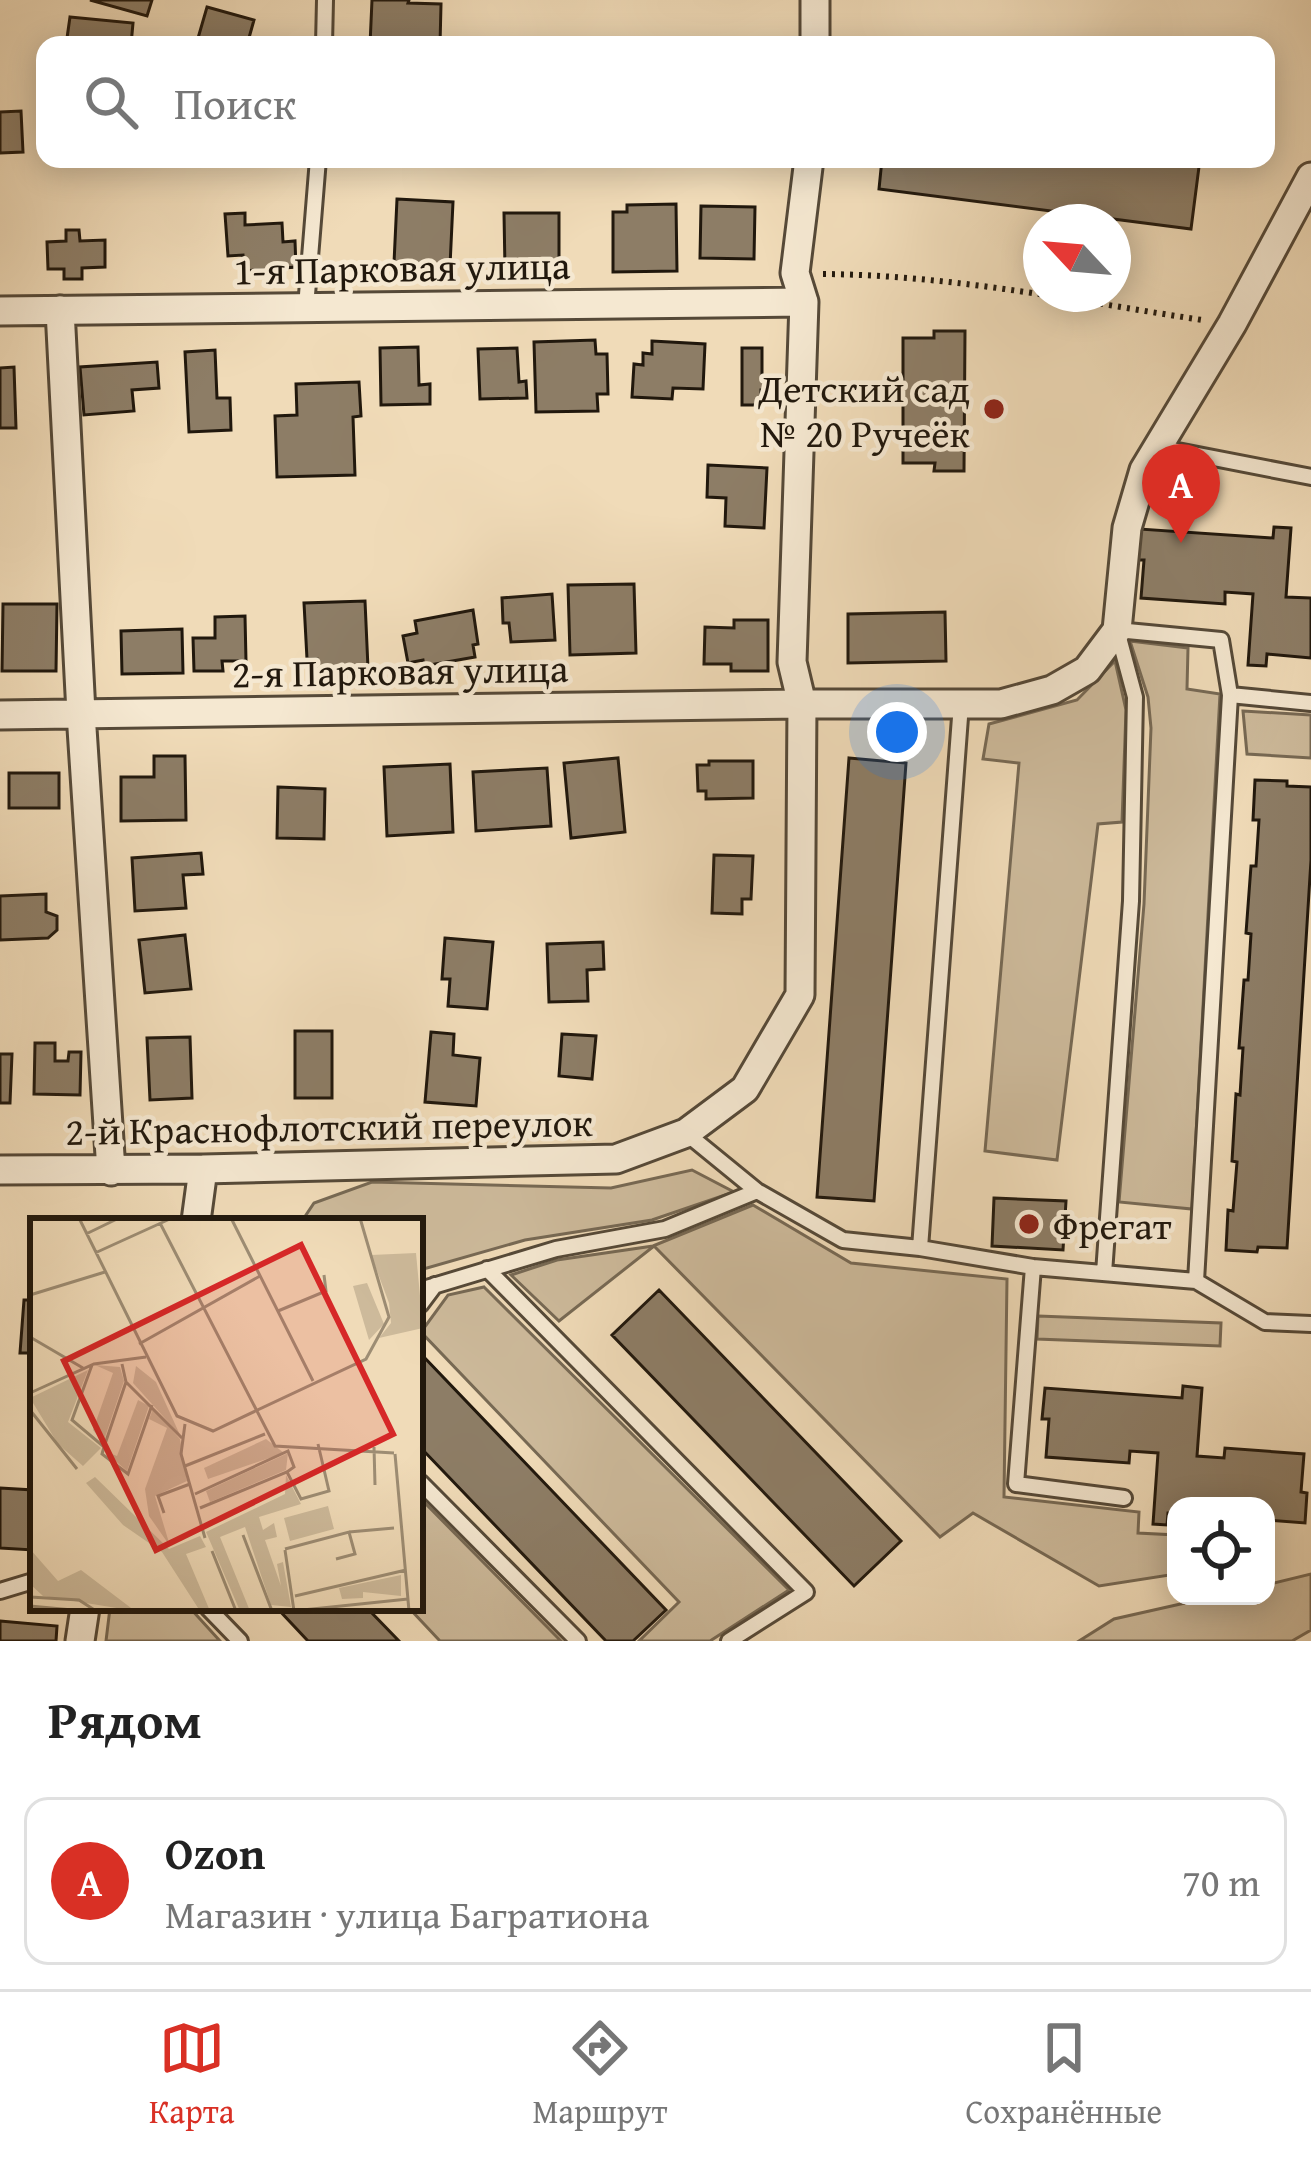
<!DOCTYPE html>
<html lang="ru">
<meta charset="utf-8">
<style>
body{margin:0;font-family:"Gentium Book Plus",serif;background:#f6f6f6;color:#222}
.controls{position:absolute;right:36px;bottom:36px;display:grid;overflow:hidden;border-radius:24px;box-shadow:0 6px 30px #0003}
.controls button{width:108px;height:108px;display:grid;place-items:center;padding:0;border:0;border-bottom:3px solid #e0e0e0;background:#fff;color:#222;font:60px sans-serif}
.compass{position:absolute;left:1023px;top:204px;width:108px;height:108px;border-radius:50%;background:#fff;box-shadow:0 6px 30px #0003;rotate:296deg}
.you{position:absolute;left:897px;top:732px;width:42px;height:42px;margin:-30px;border:9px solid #fff;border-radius:50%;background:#1a73e8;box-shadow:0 0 0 18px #1a73e833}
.badge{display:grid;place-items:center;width:78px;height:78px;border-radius:50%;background:#d93025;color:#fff;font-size:39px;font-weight:700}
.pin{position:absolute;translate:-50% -99px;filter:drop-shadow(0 3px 6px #0008)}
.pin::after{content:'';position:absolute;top:63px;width:42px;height:36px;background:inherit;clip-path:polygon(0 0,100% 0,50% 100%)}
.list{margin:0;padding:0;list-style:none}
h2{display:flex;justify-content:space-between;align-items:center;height:156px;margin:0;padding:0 48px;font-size:51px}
h2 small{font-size:39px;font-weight:400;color:#767676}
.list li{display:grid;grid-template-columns:78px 1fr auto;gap:36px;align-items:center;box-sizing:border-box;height:168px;margin:0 24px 24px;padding:0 24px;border:3px solid #e0e0e0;border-radius:24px}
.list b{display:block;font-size:45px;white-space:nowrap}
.list p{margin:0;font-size:39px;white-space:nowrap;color:#767676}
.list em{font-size:39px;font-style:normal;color:#767676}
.icon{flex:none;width:66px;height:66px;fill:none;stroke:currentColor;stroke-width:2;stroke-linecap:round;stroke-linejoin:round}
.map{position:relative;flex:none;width:1311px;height:1641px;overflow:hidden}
.search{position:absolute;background:#fff;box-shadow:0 6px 30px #0003;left:36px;right:36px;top:36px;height:132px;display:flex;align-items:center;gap:30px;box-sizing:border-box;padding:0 42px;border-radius:24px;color:#767676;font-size:45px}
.sheet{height:348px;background:#fff}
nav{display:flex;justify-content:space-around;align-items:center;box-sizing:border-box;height:168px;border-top:3px solid #e0e0e0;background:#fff;font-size:33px;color:#767676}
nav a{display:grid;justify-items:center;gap:6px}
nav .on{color:#d93025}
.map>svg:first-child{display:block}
</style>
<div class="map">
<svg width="1311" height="1641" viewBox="0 0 1311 1641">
<rect width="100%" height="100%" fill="#f0dbb8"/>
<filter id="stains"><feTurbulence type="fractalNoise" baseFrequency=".00167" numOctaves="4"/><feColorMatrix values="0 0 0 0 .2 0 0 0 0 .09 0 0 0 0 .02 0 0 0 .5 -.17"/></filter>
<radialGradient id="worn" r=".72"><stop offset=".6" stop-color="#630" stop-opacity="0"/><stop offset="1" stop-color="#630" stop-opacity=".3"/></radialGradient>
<path fill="#cdba9b" stroke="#776954" stroke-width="3" d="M 1130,641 L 1188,648 L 1187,689 L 1220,694 L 1192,1209 L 1119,1202 L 1144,904 L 1151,728 L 1148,697 Z
M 1115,661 L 1126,710 L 1122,822 L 1098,824 L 1057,1160 L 985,1151 L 1019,763 L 983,759 L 989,724 L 1077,700 Z
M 1243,711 L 1311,715 L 1311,758 L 1247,754 Z
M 692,1170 L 734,1192 L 652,1220 L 525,1240 L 420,1270 L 420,1221 L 302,1221 L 314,1203 L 372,1182 L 611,1188 Z
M 753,1205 L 851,1263 L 1007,1279 L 1004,1497 L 1139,1512 L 1138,1533 L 1176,1535 L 1176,1574 L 1099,1586 L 973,1513 L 940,1537 L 654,1246 L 559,1321 L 511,1275 L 557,1260 L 653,1246 Z
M 484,1287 L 789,1590 L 710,1641 L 639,1641 L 679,1602 L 421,1332 L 448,1295 Z
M 1038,1316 L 1221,1323 L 1220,1346 L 1037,1339 Z
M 420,1498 L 561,1641 L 440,1641 L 409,1608 L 420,1608 Z
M 1311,1574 L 1311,1630 L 1292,1641 L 1079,1641 L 1114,1619 L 1216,1596 L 1266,1596 L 1266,1585 Z
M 110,1608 L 190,1608 L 220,1641 L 106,1641 Z"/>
<path fill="#8d7d66" stroke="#21180d" stroke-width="3" d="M 90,0 L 152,0 L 147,16 Z
M 372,0 L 409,0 L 408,3 L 441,4 L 440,45 L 370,45 Z
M 207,7 L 254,20 L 247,45 L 196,45 Z
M 70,17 L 133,23 L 131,45 L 66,45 Z
M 21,111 L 23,152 L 0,153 L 0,112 Z
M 882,159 L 1200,159 L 1191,229 L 879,189 Z
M 397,199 L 453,202 L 450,266 L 394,263 Z
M 676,204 L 677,271 L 613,272 L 613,212 L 627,212 L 627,205 Z
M 701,206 L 755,207 L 754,259 L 700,258 Z
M 245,213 L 245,225 L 282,223 L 283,242 L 295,241 L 296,267 L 244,271 L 243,255 L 228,256 L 225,214 Z
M 504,213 L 559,213 L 559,269 L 505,270 Z
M 66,230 L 79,230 L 80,241 L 105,240 L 105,267 L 82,268 L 82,279 L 64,279 L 64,269 L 48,269 L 47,242 L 66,241 Z
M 934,331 L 965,331 L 964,471 L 934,471 L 935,463 L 903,463 L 903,338 L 934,338 Z
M 595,340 L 596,354 L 607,354 L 608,394 L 597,394 L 598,411 L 536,412 L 534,342 Z
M 652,341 L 705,344 L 703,389 L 673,388 L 672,399 L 632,397 L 634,364 L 643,365 L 643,353 L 652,354 Z
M 418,347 L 419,385 L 430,384 L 430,404 L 381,405 L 380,348 Z
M 517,348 L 519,382 L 526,381 L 527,398 L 480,399 L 478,349 Z
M 742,348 L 762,348 L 762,380 L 769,380 L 769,390 L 761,390 L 761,405 L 742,405 Z
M 215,350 L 217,398 L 230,398 L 231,430 L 189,432 L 185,352 Z
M 157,362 L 159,388 L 132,390 L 134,411 L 84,415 L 80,367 Z
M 14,367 L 16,428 L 0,428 L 0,368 Z
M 359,382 L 361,416 L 353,417 L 355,475 L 277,477 L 275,416 L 297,415 L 296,384 Z
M 708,465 L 767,468 L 764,528 L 725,526 L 726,498 L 707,497 Z
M 1274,527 L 1291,528 L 1286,597 L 1311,598 L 1311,658 L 1267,654 L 1266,666 L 1248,665 L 1253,594 L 1225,592 L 1225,604 L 1141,598 L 1144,560 L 1138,560 L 1140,529 L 1273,538 Z
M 634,584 L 636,653 L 570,655 L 568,585 Z
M 552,594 L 555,640 L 511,642 L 509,623 L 503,623 L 502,598 Z
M 365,601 L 368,668 L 318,670 L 317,659 L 307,659 L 304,603 Z
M 3,604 L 57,604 L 56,671 L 2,671 Z
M 473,610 L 478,644 L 473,645 L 475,657 L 424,666 L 423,660 L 408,663 L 403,636 L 417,633 L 415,621 Z
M 945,612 L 946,661 L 848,663 L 848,614 Z
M 245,616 L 246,661 L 222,661 L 223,671 L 194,671 L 193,638 L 215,638 L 215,617 Z
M 734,620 L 768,620 L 768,671 L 731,671 L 731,664 L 704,664 L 705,627 L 734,628 Z
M 182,629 L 183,673 L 122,674 L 121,631 Z
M 154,756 L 185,756 L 186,820 L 121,821 L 121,777 L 154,777 Z
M 618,758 L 625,832 L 571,838 L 564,763 Z
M 849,758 L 906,763 L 874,1201 L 817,1197 Z
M 709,761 L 753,761 L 753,798 L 706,799 L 706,791 L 698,791 L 697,765 L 709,765 Z
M 450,764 L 453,832 L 387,836 L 384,767 Z
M 547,768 L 551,826 L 476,831 L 473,772 Z
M 9,773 L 59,773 L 59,808 L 9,808 Z
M 1255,780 L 1287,781 L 1287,786 L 1311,787 L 1311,860 L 1287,1248 L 1258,1247 L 1257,1252 L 1226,1250 L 1228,1210 L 1233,1211 L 1237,1162 L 1232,1161 L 1236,1094 L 1240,1095 L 1243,1048 L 1239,1048 L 1244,980 L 1248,980 L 1251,934 L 1246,933 L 1251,866 L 1256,866 L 1259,820 L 1253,820 Z
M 278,787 L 325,789 L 324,839 L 277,838 Z
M 201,853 L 203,874 L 183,875 L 186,908 L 135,911 L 132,858 Z
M 714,855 L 753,856 L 751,899 L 742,899 L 742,914 L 712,913 Z
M 46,894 L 46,912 L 57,916 L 57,930 L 48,938 L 0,940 L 0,896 Z
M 185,935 L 191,989 L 145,993 L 139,940 Z
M 445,938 L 493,942 L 487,1009 L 448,1006 L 450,979 L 442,979 Z
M 603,942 L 604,969 L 587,970 L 588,1001 L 549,1002 L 547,944 Z
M 295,1031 L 332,1031 L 332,1098 L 295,1098 Z
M 431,1032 L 454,1034 L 453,1055 L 480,1058 L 476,1106 L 425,1102 Z
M 562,1034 L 596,1036 L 592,1079 L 559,1076 Z
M 190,1037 L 192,1098 L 150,1100 L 147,1038 Z
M 35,1043 L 55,1043 L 55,1061 L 68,1061 L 69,1052 L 81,1052 L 80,1095 L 34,1094 Z
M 0,1054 L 12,1054 L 10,1103 L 0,1103 Z
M 994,1198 L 1066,1201 L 1063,1250 L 992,1246 Z
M 659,1290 L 901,1541 L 854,1586 L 612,1335 Z
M 24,1300 L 33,1300 L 33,1353 L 20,1353 Z
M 422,1355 L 666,1610 L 633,1641 L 606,1641 L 420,1447 Z
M 1183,1386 L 1202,1388 L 1197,1456 L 1224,1458 L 1225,1448 L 1304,1454 L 1301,1492 L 1307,1493 L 1305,1523 L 1266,1520 L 1266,1506 L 1176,1506 L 1176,1513 L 1168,1513 L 1167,1525 L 1153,1524 L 1158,1453 L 1130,1451 L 1129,1463 L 1046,1457 L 1049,1419 L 1042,1419 L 1045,1388 L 1182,1398 Z
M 0,1488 L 33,1490 L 33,1550 L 0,1548 Z
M 277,1608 L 367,1608 L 399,1641 L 308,1641 Z
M 0,1621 L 57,1626 L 56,1641 L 0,1641 Z"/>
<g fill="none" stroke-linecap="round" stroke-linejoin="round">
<g stroke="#554938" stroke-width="20">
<path id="service" d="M 324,45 L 325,0
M 306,307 L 318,159
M 1157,447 L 1311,477
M 1230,695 L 1311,703
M 686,1133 L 757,1191 L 843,1240 L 920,1248 L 1033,1267 L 1196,1281 L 1265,1322 L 1311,1324
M 920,1248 L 961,704
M 1033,1267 L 1016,1484 L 1124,1498
M 487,1269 L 806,1592 L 729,1641
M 1104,1273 L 1131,901 L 1135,697 L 1117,630 L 1221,640 L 1230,695 L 1196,1281
M 420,1290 L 556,1249 L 665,1229 L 757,1191
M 420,1305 L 435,1285
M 420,1482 L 578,1641
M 0,1591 L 33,1581
M 208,1608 L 240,1641"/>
</g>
<g stroke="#554938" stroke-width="33">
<path id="minor" d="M 815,45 L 815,0
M 60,310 L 81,713 L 111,1171
M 0,311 L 804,302
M 0,715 L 802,704 L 1001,704 L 1052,690 L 1087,670 L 1117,630 L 1127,528 L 1144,470 L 1232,324 L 1311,177
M 0,1170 L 203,1169 L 616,1159 L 686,1133 L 745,1089 L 800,995 L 802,704 L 792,662 L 804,302 L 795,273 L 809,159
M 196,1221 L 203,1169
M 80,1641 L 85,1608"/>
</g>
<path stroke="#21180d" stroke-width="6" stroke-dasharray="3 6" stroke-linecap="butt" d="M 823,274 C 950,275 1077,301 1202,320"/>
<use href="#service" stroke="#f5e8d1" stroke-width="14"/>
<use href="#minor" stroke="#f5e8d1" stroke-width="27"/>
</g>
<g fill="#8f2418" stroke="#f5e8d1" stroke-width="4.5">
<circle cx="994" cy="409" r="12"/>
<circle cx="1029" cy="1224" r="12"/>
</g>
<g text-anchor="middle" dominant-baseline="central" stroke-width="9" stroke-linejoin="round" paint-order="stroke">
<g font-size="39" fill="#21180d" stroke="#f5e8d1">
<text transform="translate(402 267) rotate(-1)">1-я Парковая улица</text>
<text transform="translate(400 670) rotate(-1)">2-я Парковая улица</text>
<text transform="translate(329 1126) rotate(-1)">2-й Краснофлотский переулок</text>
</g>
<g font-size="39" fill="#21180d" stroke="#f5e8d1" text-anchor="end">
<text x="970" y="387">Детский сад<tspan x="970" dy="45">№ 20 Ручеёк</tspan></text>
<text x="1053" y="1224" text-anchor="start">Фрегат</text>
</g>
</g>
<g transform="translate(30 1218)">
<rect width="393" height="393" fill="#f0dbb8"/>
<path d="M 386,35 L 393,110 L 349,120 L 361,105 L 359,85 L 341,37 ZM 337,65 L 354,106 L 339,122 L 323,68 ZM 65,147 L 90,149 L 94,163 L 73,225 L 63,212 L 83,155 ZM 106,148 L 126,164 L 150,217 L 103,165 ZM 58,152 L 38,204 L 71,230 L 53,248 L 28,226 L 0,180 ZM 108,182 L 119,188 L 97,253 L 74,233 L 87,238 ZM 123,191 L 150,221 L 157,263 L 125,278 L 140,328 L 119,298 L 115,271 L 137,210 L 119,201 ZM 236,221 L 254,235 L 178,261 L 174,250 ZM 258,235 L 256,252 L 180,284 L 176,273 ZM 256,257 L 271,286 L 229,299 L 233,312 L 244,305 L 247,319 L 235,322 L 251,368 L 247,346 L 253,344 L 261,389 L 241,387 L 215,309 L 190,319 L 220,393 L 210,393 L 176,314 L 255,276 ZM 65,259 L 139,331 L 170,318 L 176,329 L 156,336 L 180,393 L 170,393 L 132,334 L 93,307 L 56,265 ZM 298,288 L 304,311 L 260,323 L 254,300 ZM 0,331 L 28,363 L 51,352 L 105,393 L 13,378 L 0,366 ZM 371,357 L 371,378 L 333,374 L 333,380 L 312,381 L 309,370 Z" fill="#cdba9b"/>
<path fill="none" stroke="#9d8d74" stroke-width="3" d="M 49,0 L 147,198 L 183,213 L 336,141 L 359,99 L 330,0M 201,0 L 283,163M 130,5 L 245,228 L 364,235M 56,16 L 89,0M 65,35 L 142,0M 0,77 L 75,54M 248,93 L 296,73 L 294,57M 0,119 L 53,150M 109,126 L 230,58M 92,146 L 96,164 L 152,220M 62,147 L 42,202 L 74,229 L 96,164M 0,175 L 64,146 L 116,139M 0,192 L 47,251M 155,206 L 151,236 L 175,320M 74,229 L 72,236 L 98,256 L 122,187M 344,229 L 345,267M 365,236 L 379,393M 155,248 L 235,216M 257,254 L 271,281 L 299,273 L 288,226M 165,276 L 258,233 L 264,249 L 257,254 L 170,290M 134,295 L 128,278 L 160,266M 319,314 L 364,310M 213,317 L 242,393M 255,331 L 319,314 L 325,336 L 306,341M 255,332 L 264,393M 182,333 L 206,393M 265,378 L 376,352M 0,379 L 49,382 L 66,393M 0,388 L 53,393M 263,393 L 378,381"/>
<path fill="#d62828" fill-opacity="0.15" stroke="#d62828" stroke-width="6" d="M 271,27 L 363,216 L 126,332 L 34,143 Z"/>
<rect width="393" height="393" fill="none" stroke="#21180d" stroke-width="6"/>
</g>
<rect width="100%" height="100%" filter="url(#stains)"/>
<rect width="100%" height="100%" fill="url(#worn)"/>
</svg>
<div class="controls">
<button><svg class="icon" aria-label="locate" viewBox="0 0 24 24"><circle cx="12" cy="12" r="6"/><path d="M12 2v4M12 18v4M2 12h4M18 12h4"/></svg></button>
</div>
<svg class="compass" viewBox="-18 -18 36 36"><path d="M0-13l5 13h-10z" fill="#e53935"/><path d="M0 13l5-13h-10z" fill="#767676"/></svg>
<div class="you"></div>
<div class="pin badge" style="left:1181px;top:543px">A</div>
<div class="search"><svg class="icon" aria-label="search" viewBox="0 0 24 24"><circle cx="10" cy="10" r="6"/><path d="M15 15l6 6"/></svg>Поиск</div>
</div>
<section class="sheet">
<h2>Рядом<small></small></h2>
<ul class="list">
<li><span class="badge">A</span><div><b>Ozon</b><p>Магазин · улица Багратиона</p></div><em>70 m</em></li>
</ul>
</section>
<nav>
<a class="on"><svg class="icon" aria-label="map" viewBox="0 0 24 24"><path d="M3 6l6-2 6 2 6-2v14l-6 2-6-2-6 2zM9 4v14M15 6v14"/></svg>Карта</a>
<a><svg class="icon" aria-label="directions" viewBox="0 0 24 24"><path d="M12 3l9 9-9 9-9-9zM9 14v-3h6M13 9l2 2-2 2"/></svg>Маршрут</a>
<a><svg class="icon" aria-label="saved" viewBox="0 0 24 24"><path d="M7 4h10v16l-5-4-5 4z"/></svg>Сохранённые</a>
</nav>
